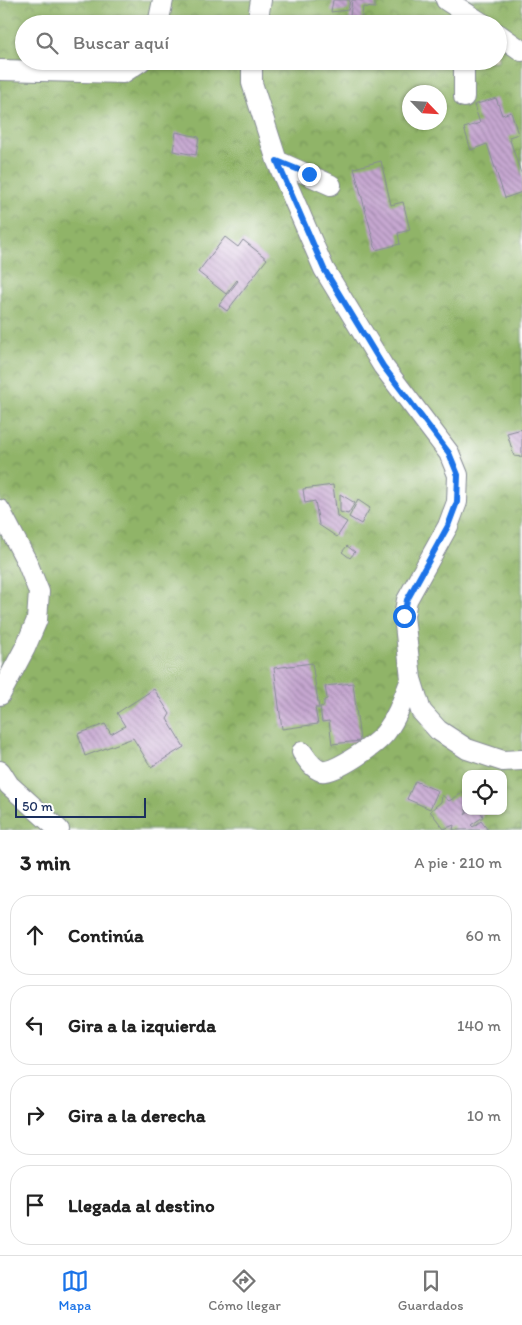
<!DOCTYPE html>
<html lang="es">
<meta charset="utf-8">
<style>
body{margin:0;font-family:Itim,sans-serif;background:#f2f2f2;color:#222}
.controls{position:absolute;right:15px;bottom:15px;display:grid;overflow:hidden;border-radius:10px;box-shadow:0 1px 4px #0004}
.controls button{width:45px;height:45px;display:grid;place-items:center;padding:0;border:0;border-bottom:1px solid #e0e0e0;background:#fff;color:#222;font:25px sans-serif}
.compass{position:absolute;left:402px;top:85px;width:45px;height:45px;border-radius:50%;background:#fff;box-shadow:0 1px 4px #0004;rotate:115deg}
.scale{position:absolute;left:15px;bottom:12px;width:131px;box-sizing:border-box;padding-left:5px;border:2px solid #1b2f5e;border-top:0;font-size:14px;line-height:18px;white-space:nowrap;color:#1b2f5e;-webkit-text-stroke:4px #fff;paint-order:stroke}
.stop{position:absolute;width:15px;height:15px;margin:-11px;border:4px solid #1a73e8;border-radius:50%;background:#fff}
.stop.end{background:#1a73e8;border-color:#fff;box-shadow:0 1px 5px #0008}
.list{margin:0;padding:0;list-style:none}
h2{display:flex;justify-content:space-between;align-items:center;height:65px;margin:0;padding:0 20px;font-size:21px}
h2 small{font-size:16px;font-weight:400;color:#767676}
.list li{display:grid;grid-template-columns:32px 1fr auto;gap:15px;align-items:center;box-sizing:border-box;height:80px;margin:0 10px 10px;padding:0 10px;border:1px solid #e0e0e0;border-radius:20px}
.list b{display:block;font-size:19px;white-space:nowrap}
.list em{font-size:16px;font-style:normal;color:#767676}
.icon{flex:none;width:28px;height:28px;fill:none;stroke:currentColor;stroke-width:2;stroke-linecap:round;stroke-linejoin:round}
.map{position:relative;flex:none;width:522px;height:830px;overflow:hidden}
.search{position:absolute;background:#fff;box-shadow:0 1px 4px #0004;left:15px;right:15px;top:15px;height:55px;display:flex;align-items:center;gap:12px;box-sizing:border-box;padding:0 18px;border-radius:28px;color:#767676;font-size:19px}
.sheet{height:425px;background:#fff}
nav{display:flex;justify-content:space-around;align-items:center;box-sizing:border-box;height:70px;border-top:1px solid #e0e0e0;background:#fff;font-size:14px;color:#767676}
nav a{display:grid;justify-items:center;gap:2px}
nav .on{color:#1a73e8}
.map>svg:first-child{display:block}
</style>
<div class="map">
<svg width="522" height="830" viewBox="0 0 522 830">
<defs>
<pattern id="forest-crowns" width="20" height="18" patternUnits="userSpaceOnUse" patternTransform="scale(1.25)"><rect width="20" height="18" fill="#90b468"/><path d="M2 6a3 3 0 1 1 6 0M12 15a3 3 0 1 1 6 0" fill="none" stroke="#759359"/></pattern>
<pattern id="building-back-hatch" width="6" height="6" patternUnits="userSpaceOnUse" patternTransform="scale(1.25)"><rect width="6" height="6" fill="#c6a7d0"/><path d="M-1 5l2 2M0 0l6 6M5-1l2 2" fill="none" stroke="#a088ac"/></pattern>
</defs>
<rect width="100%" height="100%" fill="#fff"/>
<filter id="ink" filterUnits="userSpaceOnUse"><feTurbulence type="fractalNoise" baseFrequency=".02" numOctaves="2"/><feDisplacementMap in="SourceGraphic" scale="10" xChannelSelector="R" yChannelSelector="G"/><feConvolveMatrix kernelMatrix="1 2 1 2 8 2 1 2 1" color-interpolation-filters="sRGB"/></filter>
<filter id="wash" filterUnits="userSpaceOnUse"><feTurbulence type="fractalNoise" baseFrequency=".0096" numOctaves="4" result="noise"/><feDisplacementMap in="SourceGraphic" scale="20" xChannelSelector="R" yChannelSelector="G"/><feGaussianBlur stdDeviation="1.12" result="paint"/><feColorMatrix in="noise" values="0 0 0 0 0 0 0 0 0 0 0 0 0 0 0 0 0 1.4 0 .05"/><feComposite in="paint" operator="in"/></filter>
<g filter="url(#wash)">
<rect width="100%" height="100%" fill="#efe6ca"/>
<path fill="url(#forest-crowns)" stroke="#567263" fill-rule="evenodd" d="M 0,0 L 522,0 L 522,830 L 0,830 ZM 24,24 L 498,24 L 498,61 L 24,61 ZM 410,92 L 440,92 L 440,122 L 410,122 ZM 466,774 L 503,774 L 503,811 L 466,811 Z"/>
<g id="blocks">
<path fill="url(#building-back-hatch)" d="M 333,0 L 350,0 L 348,10 L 331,12 Z
M 352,0 L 375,0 L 375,8 L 363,7 L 361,24 L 349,24 Z
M 496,98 L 502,115 L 511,112 L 518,134 L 509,137 L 522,176 L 522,192 L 505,198 L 487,144 L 471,150 L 464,128 L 480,123 L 474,105 Z
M 176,132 L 199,137 L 196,155 L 173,151 Z
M 381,161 L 391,205 L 403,202 L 410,230 L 398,233 L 400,244 L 376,250 L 354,168 Z
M 225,237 L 238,247 L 243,240 L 267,259 L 227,311 L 219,305 L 238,281 L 237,280 L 226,294 L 198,272 Z
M 522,429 L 522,457 L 514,456 L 507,433 Z
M 333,485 L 337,516 L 347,522 L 337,537 L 319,525 L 315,501 L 305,503 L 303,489 Z
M 340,494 L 355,503 L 348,514 L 340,512 Z
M 358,500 L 370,508 L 361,524 L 349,517 Z
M 347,546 L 355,552 L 350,558 L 342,552 Z
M 312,663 L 319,708 L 315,708 L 318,724 L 282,729 L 274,668 Z
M 353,683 L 360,741 L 332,744 L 329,721 L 322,722 L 320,707 L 324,706 L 324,700 L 327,699 L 325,686 Z
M 154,689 L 170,714 L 167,719 L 184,747 L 151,767 L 133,738 L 85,756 L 78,734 L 105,724 L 111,734 L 125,726 L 117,713 Z
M 415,781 L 438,791 L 430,809 L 407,799 Z
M 466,791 L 466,811 L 467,811 L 465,815 L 470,811 L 481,811 L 483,817 L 471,825 L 473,827 L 481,821 L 488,830 L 453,830 L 454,825 L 444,829 L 430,811 L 441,802 L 442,795 L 449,801 Z"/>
</g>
</g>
<g filter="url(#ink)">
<use href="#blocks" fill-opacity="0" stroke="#858a94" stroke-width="1"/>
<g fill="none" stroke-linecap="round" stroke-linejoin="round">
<g stroke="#858a94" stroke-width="22">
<path id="minor" d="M 446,0 L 483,24
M 158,24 L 163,0
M 257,24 L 261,0
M 498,34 L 522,51
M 252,61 L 252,83 L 277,161 L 324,269 L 383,366 L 449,453 L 458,475 L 457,502 L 448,526 L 407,600 L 404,616 L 411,679 L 421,711 L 438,730 L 467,749 L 503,761 L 522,760
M 0,70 L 123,73 L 141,61
M 464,97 L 464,61
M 277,161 L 331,185
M 0,510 L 27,562 L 39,592 L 37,620 L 25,648 L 0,695
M 302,752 C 307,759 312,768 321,771 C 335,774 378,743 386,732 C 398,716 404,697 411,679
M 0,771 L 9,785 L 59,830"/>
</g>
<use href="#minor" stroke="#fff" stroke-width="20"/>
</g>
</g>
<g fill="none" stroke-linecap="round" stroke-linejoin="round" filter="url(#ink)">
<path stroke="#1a73e8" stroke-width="6" d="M 309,174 L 277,161 L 324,269 L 383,366 L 449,453 L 458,475 L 457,502 L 448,526 L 407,600 L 404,616"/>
</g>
</svg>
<div class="controls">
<button><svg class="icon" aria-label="locate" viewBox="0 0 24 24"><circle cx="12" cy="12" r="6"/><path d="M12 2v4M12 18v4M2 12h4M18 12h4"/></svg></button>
</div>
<svg class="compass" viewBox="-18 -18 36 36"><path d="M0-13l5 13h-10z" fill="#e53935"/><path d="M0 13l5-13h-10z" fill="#767676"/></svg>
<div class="scale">50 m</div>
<div class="stop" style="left:404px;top:616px"></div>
<div class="stop end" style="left:309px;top:174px"></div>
<div class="search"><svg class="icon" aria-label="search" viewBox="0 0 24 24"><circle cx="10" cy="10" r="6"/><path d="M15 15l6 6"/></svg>Buscar aquí</div>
</div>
<section class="sheet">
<h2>3 min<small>A pie · 210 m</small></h2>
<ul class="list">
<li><svg class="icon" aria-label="ahead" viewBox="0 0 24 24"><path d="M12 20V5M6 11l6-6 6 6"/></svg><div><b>Continúa</b></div><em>60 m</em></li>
<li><svg class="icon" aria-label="left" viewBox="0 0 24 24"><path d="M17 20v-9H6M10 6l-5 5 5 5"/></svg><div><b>Gira a la izquierda</b></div><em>140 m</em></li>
<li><svg class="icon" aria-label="right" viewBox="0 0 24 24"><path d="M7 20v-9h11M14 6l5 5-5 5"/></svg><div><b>Gira a la derecha</b></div><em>10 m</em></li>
<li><svg class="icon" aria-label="arrive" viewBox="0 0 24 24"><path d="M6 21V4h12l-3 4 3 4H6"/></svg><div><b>Llegada al destino</b></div></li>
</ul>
</section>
<nav>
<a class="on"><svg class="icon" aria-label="map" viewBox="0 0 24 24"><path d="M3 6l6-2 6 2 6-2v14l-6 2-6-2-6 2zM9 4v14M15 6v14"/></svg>Mapa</a>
<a><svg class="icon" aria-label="directions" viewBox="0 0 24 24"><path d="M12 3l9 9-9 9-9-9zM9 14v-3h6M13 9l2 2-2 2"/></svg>Cómo llegar</a>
<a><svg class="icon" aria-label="saved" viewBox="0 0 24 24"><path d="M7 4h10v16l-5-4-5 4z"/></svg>Guardados</a>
</nav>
